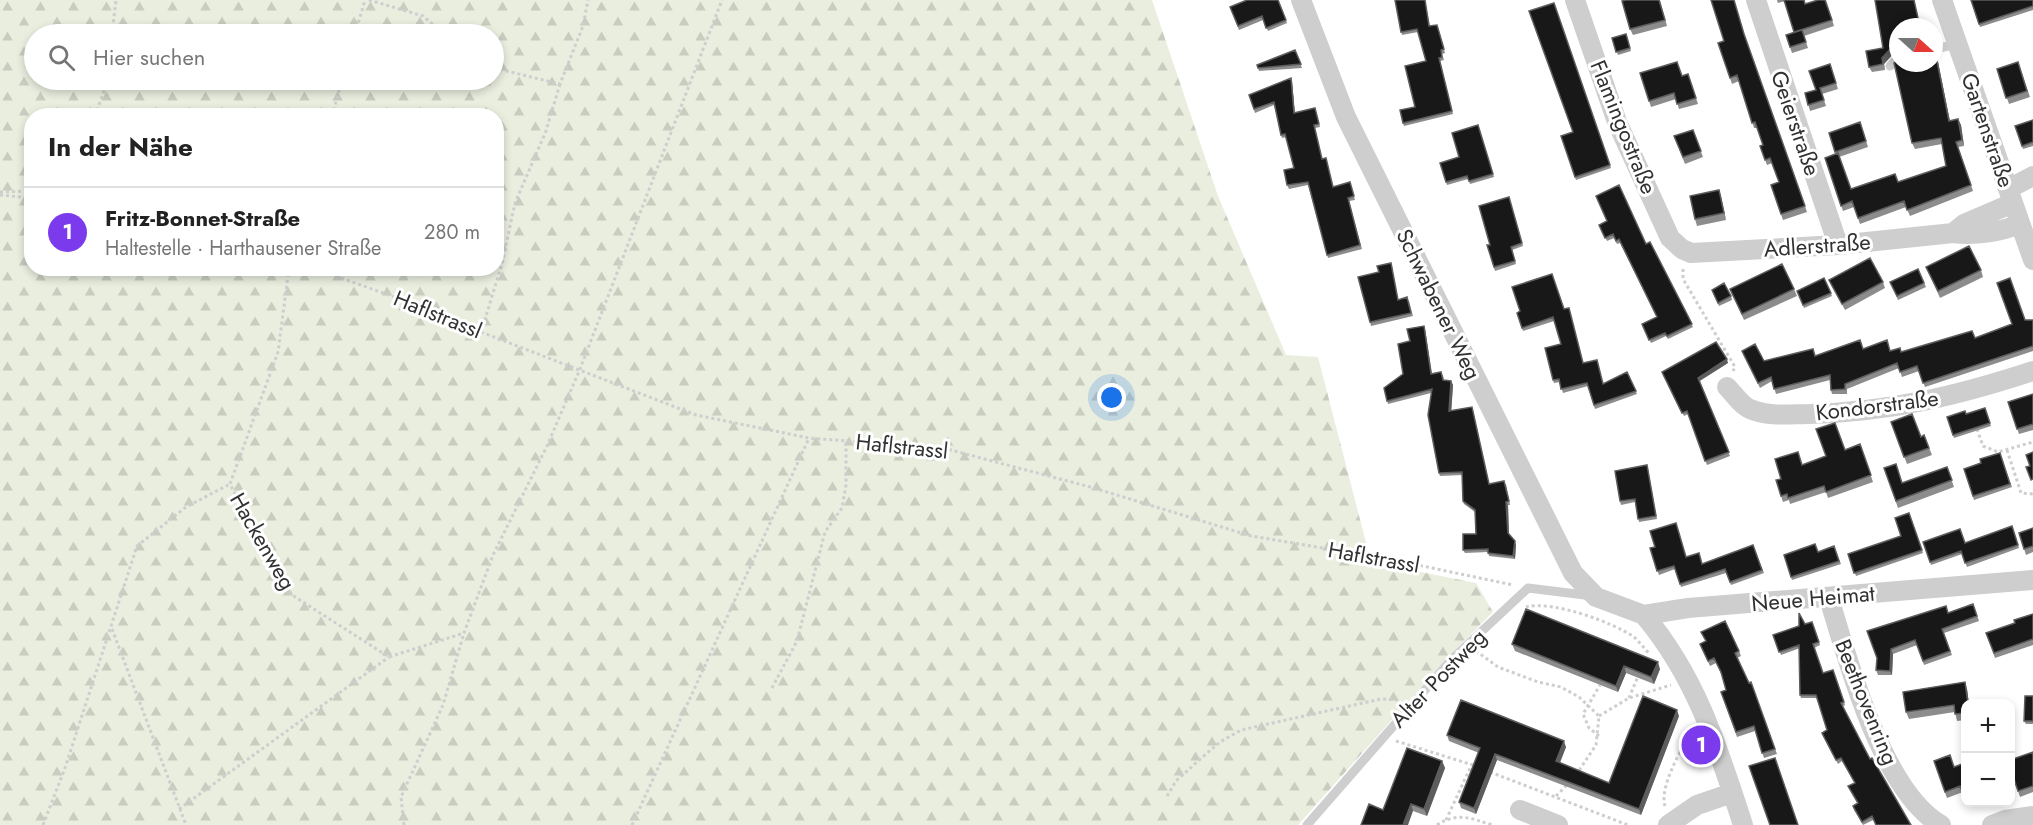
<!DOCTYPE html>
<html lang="de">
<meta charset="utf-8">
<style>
body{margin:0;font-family:Jost,sans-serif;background:#f2f2f2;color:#222}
.controls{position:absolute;right:18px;bottom:18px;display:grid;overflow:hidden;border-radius:12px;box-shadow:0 3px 9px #0003}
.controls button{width:54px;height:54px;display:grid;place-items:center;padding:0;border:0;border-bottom:2px solid #e0e0e0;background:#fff;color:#222;font:30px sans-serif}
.compass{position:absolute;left:1889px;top:18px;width:54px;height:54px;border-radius:50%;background:#fff;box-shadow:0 3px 9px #0003;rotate:111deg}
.you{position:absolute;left:1112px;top:398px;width:21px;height:21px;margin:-15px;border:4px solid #fff;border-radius:50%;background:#1a73e8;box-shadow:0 0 0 9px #1a73e833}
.badge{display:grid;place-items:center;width:39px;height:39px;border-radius:50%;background:#7c3aed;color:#fff;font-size:20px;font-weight:700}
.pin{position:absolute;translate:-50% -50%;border:3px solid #fff;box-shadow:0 2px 6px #0006}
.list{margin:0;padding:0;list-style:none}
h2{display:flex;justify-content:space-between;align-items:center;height:78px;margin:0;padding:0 24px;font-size:26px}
h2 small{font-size:20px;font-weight:400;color:#767676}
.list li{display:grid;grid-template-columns:39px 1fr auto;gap:18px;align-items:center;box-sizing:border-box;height:90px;padding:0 24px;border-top:2px solid #e0e0e0}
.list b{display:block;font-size:22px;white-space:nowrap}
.list p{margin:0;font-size:20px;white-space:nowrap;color:#767676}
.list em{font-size:20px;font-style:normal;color:#767676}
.icon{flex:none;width:33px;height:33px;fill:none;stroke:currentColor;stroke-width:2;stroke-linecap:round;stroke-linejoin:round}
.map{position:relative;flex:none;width:2033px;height:825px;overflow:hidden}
.search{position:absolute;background:#fff;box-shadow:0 3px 9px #0003;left:24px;top:24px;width:480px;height:66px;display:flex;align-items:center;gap:15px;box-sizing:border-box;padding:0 21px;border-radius:33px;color:#767676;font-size:22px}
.panel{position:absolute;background:#fff;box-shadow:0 3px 9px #0003;left:24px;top:108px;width:480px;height:168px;border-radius:24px}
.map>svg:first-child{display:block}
</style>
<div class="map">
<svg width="2033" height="825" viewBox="0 0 2033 825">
<defs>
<pattern id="forest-firs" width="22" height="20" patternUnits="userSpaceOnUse" patternTransform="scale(1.5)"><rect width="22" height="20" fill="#e9eedf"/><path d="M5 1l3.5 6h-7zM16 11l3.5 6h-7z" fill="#c8cdc0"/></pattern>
</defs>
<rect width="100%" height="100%" fill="#fff"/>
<path fill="url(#forest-firs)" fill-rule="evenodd" d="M 0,0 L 1152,0 L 1218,196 L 1286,355 L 1318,357 L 1371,562 L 1476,583 L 1493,612 L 1447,658 L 1298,825 L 0,825 ZM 34,34 L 494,34 L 494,80 L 34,80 ZM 32,116 L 496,116 L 496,268 L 32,268 Z"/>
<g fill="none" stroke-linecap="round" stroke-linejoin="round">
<path stroke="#cecece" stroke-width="3" stroke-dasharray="3 3" stroke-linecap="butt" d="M 369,0 L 423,16 L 444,34
M 112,34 L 116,0
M 355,34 L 365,0
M 494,68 L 560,84 L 583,26 L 588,0
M 95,116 L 108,80
M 332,116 L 342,80
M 0,192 L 32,191
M 0,195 L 32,198
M 289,268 L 278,352 L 230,484 L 262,547 L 292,595 L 389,657 L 464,633
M 313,268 L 437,312 L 481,332 L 696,415 L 809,438 L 947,449 L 1094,488 L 1251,536 L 1389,559 L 1513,585
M 1683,269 L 1683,279 L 1735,367 L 1733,371
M 481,332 L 502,264 L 515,203 L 546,131 L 560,84
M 1977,429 L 1983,446 L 1998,452 L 2033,442
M 2007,450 L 2021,493 L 2033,494
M 1526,607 C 1552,600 1612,622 1634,637 C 1640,642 1644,649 1650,654
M 112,629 L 186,825
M 1476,651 L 1498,667 L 1538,682 L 1561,687 L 1579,697 L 1599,716 L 1596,745 L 1578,772
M 772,688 L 797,641 L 825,532 L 842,508 L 846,485 L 846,440
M 1629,698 L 1639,674
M 1599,716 L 1629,698 L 1671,685
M 1599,736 L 1589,728 L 1583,714 L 1600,685
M 1396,741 L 1476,766
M 1490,772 L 1628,825
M 1167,796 L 1176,781 L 1198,761 L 1220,742 L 1241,730 L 1381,699 L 1399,700
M 1556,796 L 1568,784
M 1665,806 C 1659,789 1681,746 1693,734
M 179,809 L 389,657
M 1446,820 L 1472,764
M 43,825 L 65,768 L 137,546 L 186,507 L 230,484
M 404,825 L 401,797 L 443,705 L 464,633 L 493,555 L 547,446 L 580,369 L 722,0
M 632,825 L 809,438
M 1437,825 C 1457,812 1471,818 1492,825"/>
<path stroke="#cecece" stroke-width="9" d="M 1934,49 L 1958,44
M 1890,66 L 1898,58
M 1307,825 L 1452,659 L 1528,588 L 1593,596"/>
<path stroke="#cecece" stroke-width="20" d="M 1301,0 L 1346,117 L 1573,573 L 1596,597 L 1644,615 L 1688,608 L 2033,580
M 1575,0 L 1617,122 L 1670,238 L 1682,249 L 1691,253 L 1838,245 L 1953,233 C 1975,236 2000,232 2020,224
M 1756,0 L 1838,245
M 1942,0 L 2033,260
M 2008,189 L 2033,176
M 1953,233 L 1964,224 L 2013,203
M 1727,387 C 1734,394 1742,406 1750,409 C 1768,417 1790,414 1809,414 C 1889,412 1957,396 2033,371
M 1829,598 C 1848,661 1882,791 1941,825
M 1644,615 C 1697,678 1718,748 1743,825
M 1520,810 L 1558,825
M 1668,825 L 1697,805 L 1732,793
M 1992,825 L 2005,820 L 2033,816"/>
</g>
<path fill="#8c8c8c" d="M 1278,0 L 1287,23 L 1268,31 L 1263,20 L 1239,30 L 1230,7 Z
M 1395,0 L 1425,0 L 1430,26 L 1437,25 L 1445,53 L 1442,54 L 1444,60 L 1440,61 L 1453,114 L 1404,126 L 1403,123 L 1415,107 L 1426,61 L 1418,32 L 1402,35 Z
M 1660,0 L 1667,26 L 1633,35 L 1630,29 Z
M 1777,0 L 1804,0 L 1805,4 L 1826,0 L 1834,26 L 1804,36 L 1808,48 L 1792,53 L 1786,35 L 1794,32 L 1785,1 L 1778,3 Z
M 1875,0 L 1914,0 L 1920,27 L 1898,27 L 1898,53 L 1894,53 L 1884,64 L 1885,70 L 1872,72 L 1869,67 L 1883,48 Z
M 1971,0 L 2033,0 L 2033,10 L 1980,27 Z
M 1554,3 L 1611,168 L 1576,180 L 1561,136 L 1573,132 Z
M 1626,34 L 1631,51 L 1618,55 L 1612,38 Z
M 1746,40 L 1807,212 L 1783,220 L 1771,185 L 1779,182 L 1772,163 L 1767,165 L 1760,146 L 1763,145 L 1757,128 L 1754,128 L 1739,81 L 1732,84 L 1730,78 L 1724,41 Z
M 1295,50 L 1302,68 L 1259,71 L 1257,65 Z
M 1936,56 L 1938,62 L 1950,121 L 1958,119 L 1961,125 L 1964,146 L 1958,147 L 1973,191 L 1910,216 L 1906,207 L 1860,224 L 1854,207 L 1843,211 L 1825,158 L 1836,154 L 1829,133 L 1860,122 L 1868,147 L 1839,157 L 1851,189 L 1898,182 L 1946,166 L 1942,144 L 1915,149 L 1912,143 L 1898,63 Z
M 2018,62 L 2030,97 L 2009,104 L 1997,69 Z
M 1830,64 L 1838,89 L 1822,94 L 1826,106 L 1810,111 L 1805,93 L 1816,90 Z
M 1640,73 L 1682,76 L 1688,74 L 1698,104 L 1679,109 L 1676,99 L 1651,107 Z
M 1292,81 L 1295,113 L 1315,108 L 1320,127 L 1315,128 L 1322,159 L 1333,187 L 1351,185 L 1355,200 L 1349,201 L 1362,249 L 1328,258 L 1308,185 L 1289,189 L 1287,185 L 1294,168 L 1286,137 L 1282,138 L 1281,135 L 1274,105 L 1255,113 L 1249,95 Z
M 2033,120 L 2033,146 L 2023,149 L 2015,126 Z
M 1478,125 L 1494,177 L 1470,184 L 1468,179 L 1447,185 L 1440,163 L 1459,157 Z
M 1693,130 L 1703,157 L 1685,164 L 1674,136 Z
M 1719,190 L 1726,220 L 1697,226 L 1695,219 Z
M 1509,197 L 1523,246 L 1512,250 L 1516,264 L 1495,271 L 1487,245 L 1490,245 Z
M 1599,225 L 1646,244 L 1693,327 L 1668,339 L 1666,336 L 1651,343 L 1642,324 L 1657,317 L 1620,243 L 1617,244 L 1614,238 L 1607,241 Z
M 1392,266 L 1398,300 L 1409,301 L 1413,316 L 1371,326 L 1370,322 L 1379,272 Z
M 1926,267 L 1981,270 L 1983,277 L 1940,298 Z
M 1918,269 L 1926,287 L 1898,300 L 1890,282 Z
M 1824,278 L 1832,296 L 1804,308 L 1797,291 Z
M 1829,280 L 1883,282 L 1885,288 L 1845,310 L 1832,286 Z
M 1730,289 L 1794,289 L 1797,296 L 1744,320 Z
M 1713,293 L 1731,296 L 1732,300 L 1719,306 Z
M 1564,309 L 1583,363 L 1603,384 L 1627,372 L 1637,394 L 1595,409 L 1588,386 L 1563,393 L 1560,382 L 1554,383 L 1553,380 L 1561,344 L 1554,321 L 1523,331 L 1517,313 Z
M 2025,320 L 2033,320 L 2033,351 L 1925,387 L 1919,371 L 1902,377 L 1899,368 L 1847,389 L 1847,394 L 1832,394 L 1831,390 L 1830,380 L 1776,394 L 1772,381 L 1760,388 L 1742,351 L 1764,361 L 1816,356 L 1863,349 L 1901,352 L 1975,338 Z
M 1425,329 L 1432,373 L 1443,375 L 1444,380 L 1451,381 L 1453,385 L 1451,411 L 1473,410 L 1489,484 L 1506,484 L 1510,505 L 1508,505 L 1509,535 L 1516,545 L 1515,559 L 1489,556 L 1488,552 L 1465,553 L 1463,550 L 1476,534 L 1475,512 L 1464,504 L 1463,501 L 1462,475 L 1440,476 L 1439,473 L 1431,393 L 1388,404 L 1384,388 L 1403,374 L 1410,341 Z
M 1728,363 L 1700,381 L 1730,456 L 1707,465 L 1688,414 L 1684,416 L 1663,375 Z
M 2033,394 L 2033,430 L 2019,434 L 2008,402 Z
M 1985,408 L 1991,426 L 1954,438 L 1947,417 L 1966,414 Z
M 1891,422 L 1921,437 L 1924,435 L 1932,455 L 1907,464 Z
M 1860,444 L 1873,482 L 1828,498 L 1826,492 L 1790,504 L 1789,500 L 1783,502 L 1781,496 L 1781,479 L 1802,465 Z
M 2000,453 L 2012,487 L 1974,500 L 1964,469 L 1981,463 Z
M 1947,467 L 1954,487 L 1898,508 L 1884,468 L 1902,483 Z
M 1648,469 L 1657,519 L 1639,522 L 1635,502 L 1621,505 L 1620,501 Z
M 1909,513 L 1923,553 L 1856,576 L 1848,554 L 1901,536 Z
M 2012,526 L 2019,548 L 1967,567 L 1962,554 L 1931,565 L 1923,542 L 1965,543 Z
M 2033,528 L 2033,552 L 2026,555 L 2019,533 Z
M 1753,545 L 1764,573 L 1731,585 L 1726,573 L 1681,587 L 1675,569 L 1659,575 L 1650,548 L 1686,557 L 1702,564 Z
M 1834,546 L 1841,564 L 1792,580 L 1784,555 L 1818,552 Z
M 1973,604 L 1979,621 L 1944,633 L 1952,655 L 1924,665 L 1917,645 L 1893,654 L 1892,675 L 1878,675 L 1876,670 L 1877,658 L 1948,613 Z
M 2033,614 L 2033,645 L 1995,658 L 1986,633 L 2015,623 Z
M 1812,622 L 1820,645 L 1814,648 L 1823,673 L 1833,670 L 1845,705 L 1843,706 L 1870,759 L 1911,825 L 1876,825 L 1873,820 L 1863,825 L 1854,810 L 1853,806 L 1858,804 L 1848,786 L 1855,783 L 1842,761 L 1838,764 L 1823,736 L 1822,733 L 1827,730 L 1817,698 L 1801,698 L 1800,695 L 1800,648 L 1781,655 L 1773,635 Z
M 1705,641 L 1739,651 L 1741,656 L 1737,658 L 1749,683 L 1751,682 L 1777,754 L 1764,758 L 1755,731 L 1737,737 L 1721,692 L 1726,690 L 1722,676 L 1716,663 L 1710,666 L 1700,644 Z
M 1512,644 L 1660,669 L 1654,684 L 1626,673 L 1618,692 L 1515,651 Z
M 1967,689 L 1969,704 L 1965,704 L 1965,720 L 1957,721 L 1955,712 L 1909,719 L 1906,712 Z
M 2033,696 L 2033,724 L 2026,724 L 2024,721 Z
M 1679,716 L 1641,815 L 1497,760 L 1476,814 L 1461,808 L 1459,802 L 1479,753 L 1449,741 L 1447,735 L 1566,747 L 1560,763 L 1609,783 Z
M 2033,752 L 2033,792 L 2020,797 L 2016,785 L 2010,787 L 2010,760 Z
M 1442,761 L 1445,768 L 1427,816 L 1413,811 L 1383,810 Z
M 1934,761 L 1954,767 L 1965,763 L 1965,800 L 1963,792 L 1947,798 Z"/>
<path fill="#5d5d5d" d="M 1892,47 L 1894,53 L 1884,64 L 1885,70 L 1882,58 Z
M 1936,56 L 1938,62 L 1951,127 L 1949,121 Z
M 1291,78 L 1292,81 L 1295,116 L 1294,113 Z
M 1958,119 L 1961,125 L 1964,146 L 1962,140 Z
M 1719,190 L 1721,196 L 1726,220 L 1724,213 Z
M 1424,326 L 1425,329 L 1432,377 L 1431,374 Z
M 1727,359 L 1728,363 L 1699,381 L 1698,378 Z
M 1451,381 L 1453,385 L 1451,415 L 1449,411 Z
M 1506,502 L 1508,505 L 1509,537 L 1508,533 Z
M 1515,541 L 1516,545 L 1515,559 L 1513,556 Z
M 1891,649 L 1893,654 L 1892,675 L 1890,671 Z
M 1658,662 L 1660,669 L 1654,684 L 1651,677 Z
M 1624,666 L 1626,673 L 1618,692 L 1616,686 Z
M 1965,682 L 1967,689 L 1969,704 L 1968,704 Z
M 1677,710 L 1679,716 L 1641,815 L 1639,809 Z
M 1564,741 L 1566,747 L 1558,767 L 1556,761 Z
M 1495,754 L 1497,760 L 1476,814 L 1474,808 Z
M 1442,761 L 1445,768 L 1427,816 L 1424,809 Z
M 1411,804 L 1413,811 L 1408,825 L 1403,825 Z"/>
<path fill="#181818" stroke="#5d5d5d" stroke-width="1.5" d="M 1247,0 L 1278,0 L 1286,20 L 1266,28 L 1262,16 L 1238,26 L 1230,7 Z
M 1395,0 L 1425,0 L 1429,26 L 1437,25 L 1444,49 L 1441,50 L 1442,57 L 1439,58 L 1452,111 L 1403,123 L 1400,110 L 1415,107 L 1405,66 L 1426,61 L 1417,29 L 1401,32 Z
M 1626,0 L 1659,0 L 1665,20 L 1630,29 L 1622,1 Z
M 1711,0 L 1734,0 L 1744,34 L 1805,206 L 1781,214 L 1771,185 L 1779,182 L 1770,158 L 1765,160 L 1760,146 L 1763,145 L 1755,122 L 1752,123 L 1737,75 L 1730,78 L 1718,43 L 1724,41 Z
M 1784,0 L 1804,0 L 1805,4 L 1818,0 L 1825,0 L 1832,20 L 1794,32 Z
M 1875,0 L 1914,0 L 1920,27 L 1898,27 L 1898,48 L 1892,47 L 1882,58 L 1883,64 L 1869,67 L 1866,51 L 1883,48 Z
M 1971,0 L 2033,0 L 2033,6 L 1979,24 Z
M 1554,3 L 1610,165 L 1575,177 L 1561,136 L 1573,132 L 1529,11 Z
M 1802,30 L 1806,42 L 1790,47 L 1786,35 Z
M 1626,34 L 1630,48 L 1616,52 L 1612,38 Z
M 1295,50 L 1301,64 L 1258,68 L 1257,65 Z
M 1936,56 L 1949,121 L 1958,119 L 1962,140 L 1956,142 L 1971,185 L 1907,210 L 1904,201 L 1858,218 L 1852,201 L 1841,206 L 1825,158 L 1838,153 L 1851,189 L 1895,174 L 1898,182 L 1946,166 L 1941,138 L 1912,143 L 1894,63 L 1898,59 L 1898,63 L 1934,63 L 1934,57 Z
M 1677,62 L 1682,76 L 1688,74 L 1696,98 L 1677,104 L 1674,93 L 1649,101 L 1640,73 Z
M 2018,62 L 2027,91 L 2006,98 L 1997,69 Z
M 1830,64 L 1836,83 L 1820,88 L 1824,100 L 1808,105 L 1805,93 L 1816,90 L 1809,71 Z
M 1291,78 L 1294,113 L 1315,108 L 1319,124 L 1314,125 L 1322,159 L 1326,158 L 1333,187 L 1350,182 L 1354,196 L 1348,198 L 1360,245 L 1327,255 L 1308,182 L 1287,185 L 1284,170 L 1294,168 L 1285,134 L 1281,135 L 1274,102 L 1254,109 L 1249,95 Z
M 2033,120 L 2033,142 L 2022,146 L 2015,126 Z
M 1860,122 L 1866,141 L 1835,152 L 1829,133 Z
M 1478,125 L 1493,174 L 1469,181 L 1467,176 L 1446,182 L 1440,163 L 1459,157 L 1452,133 Z
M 1693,130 L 1701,151 L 1683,157 L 1674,136 Z
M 1619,185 L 1646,244 L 1650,242 L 1692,324 L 1667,336 L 1665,333 L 1649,340 L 1642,324 L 1657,317 L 1619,239 L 1616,241 L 1613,234 L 1605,238 L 1599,225 L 1607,221 L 1596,196 Z
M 1719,190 L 1724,213 L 1695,219 L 1690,196 Z
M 1509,197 L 1522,243 L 1511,247 L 1515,261 L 1494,267 L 1487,245 L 1490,245 L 1479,206 Z
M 1969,246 L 1981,270 L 1938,291 L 1926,267 Z
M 1870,258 L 1883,282 L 1842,304 L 1829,280 Z
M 1391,263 L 1398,300 L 1407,297 L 1411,313 L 1370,322 L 1358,277 L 1379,272 L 1377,266 Z
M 1782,264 L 1794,289 L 1742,314 L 1730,289 Z
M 1918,269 L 1924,283 L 1897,296 L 1890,282 Z
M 1552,274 L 1564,309 L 1569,308 L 1583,363 L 1597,360 L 1603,384 L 1627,372 L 1636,391 L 1594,405 L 1587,383 L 1561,389 L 1559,379 L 1553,380 L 1545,348 L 1561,344 L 1553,317 L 1522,328 L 1517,313 L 1520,311 L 1512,287 Z
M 1824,278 L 1831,293 L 1803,305 L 1797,291 Z
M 2010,278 L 2025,320 L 2033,320 L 2033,346 L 1923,383 L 1917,366 L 1900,372 L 1897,363 L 1845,384 L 1845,389 L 1831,390 L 1830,375 L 1774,389 L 1771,377 L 1758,383 L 1742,351 L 1755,344 L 1764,361 L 1813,349 L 1815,356 L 1860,340 L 1863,349 L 1887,340 L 1890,351 L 1900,348 L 1901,352 L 1972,331 L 1975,338 L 2012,324 L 1997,283 Z
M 1724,283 L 1731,296 L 1718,303 L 1712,290 Z
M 1424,326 L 1431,374 L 1441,372 L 1443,380 L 1451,381 L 1449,411 L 1472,407 L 1489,484 L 1504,481 L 1509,501 L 1506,502 L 1508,533 L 1515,541 L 1513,556 L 1488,553 L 1488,549 L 1463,550 L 1463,534 L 1476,534 L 1475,510 L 1463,501 L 1462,472 L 1439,473 L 1428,415 L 1432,389 L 1387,401 L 1384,388 L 1403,374 L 1398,344 L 1410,341 L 1407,329 Z
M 1716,342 L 1727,359 L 1698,378 L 1729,452 L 1705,461 L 1687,411 L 1682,413 L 1662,372 Z
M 2033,394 L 2033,424 L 2017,429 L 2008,402 Z
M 1985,408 L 1990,423 L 1953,435 L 1947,417 L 1965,411 L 1966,414 Z
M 1912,414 L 1921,437 L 1924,435 L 1929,448 L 1904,457 L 1891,422 Z
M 1835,423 L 1845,450 L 1860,444 L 1871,475 L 1826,492 L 1824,486 L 1788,498 L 1787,494 L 1781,496 L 1776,480 L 1781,479 L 1775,459 L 1798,452 L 1802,465 L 1826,456 L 1816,429 Z
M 2033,452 L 2033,479 L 2031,480 L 2026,467 L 2030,466 L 2026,455 Z
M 2000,453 L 2010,484 L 1973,496 L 1964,469 L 1981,463 L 1980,459 Z
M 1896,464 L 1902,483 L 1947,467 L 1952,480 L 1896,501 L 1884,468 Z
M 1647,465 L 1656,516 L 1638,519 L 1635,499 L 1620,501 L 1615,471 Z
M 1909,513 L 1922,550 L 1854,573 L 1848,554 L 1901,536 L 1895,518 Z
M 1676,523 L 1686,557 L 1699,553 L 1702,564 L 1753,545 L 1762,570 L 1730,582 L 1725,569 L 1680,584 L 1674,566 L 1657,571 L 1650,548 L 1655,547 L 1650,531 Z
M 2012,526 L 2018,545 L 1965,563 L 1961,551 L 1930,562 L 1923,542 L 1960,529 L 1965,543 Z
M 2033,528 L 2033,546 L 2024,549 L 2019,533 Z
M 1815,544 L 1818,552 L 1834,546 L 1839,561 L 1791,577 L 1784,555 Z
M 1973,604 L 1977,616 L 1942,629 L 1950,651 L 1923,661 L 1915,640 L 1891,649 L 1890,671 L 1876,670 L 1877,658 L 1867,631 L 1946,606 L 1948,613 Z
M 1526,609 L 1658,662 L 1651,677 L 1624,666 L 1616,686 L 1512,644 Z
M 1799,613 L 1805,624 L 1812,622 L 1819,642 L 1813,644 L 1823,673 L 1833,670 L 1844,702 L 1841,703 L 1870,759 L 1872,758 L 1911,825 L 1876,825 L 1872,816 L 1862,822 L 1853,806 L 1858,803 L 1848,786 L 1855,783 L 1841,758 L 1836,760 L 1822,733 L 1827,730 L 1816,695 L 1800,695 L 1799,645 L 1779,652 L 1773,635 L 1799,626 Z
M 2033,614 L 2033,639 L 1994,653 L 1986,633 L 2015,623 L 2014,620 Z
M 1725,621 L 1739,651 L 1735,653 L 1749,683 L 1751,682 L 1775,749 L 1762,753 L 1754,726 L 1736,732 L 1721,692 L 1726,690 L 1721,672 L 1714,658 L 1708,661 L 1700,644 L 1706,641 L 1701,632 Z
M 1965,682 L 1968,704 L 1965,704 L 1965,713 L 1955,714 L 1954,705 L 1906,712 L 1903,692 Z
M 1643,696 L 1677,710 L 1639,809 L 1495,754 L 1474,808 L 1459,802 L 1480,748 L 1447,735 L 1461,700 L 1564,741 L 1556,761 L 1609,783 Z
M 2025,696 L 2033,696 L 2033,721 L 2024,721 Z
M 1407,748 L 1442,761 L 1424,809 L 1411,804 L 1403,825 L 1361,825 L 1369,804 L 1383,810 Z
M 2033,752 L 2033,786 L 2018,791 L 2014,779 L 2010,780 L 2010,760 Z
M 1950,755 L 1954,767 L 1965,763 L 1965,796 L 1964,796 L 1960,786 L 1945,792 L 1934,761 Z
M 1775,758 L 1798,825 L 1770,825 L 1749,766 Z"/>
<g text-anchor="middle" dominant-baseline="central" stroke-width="6" stroke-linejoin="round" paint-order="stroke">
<g font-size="22" fill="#313131" stroke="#fff">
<text transform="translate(1796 123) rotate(71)">Geierstraße</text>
<text transform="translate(1624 127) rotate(68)">Flamingostraße</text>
<text transform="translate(1988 130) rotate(71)">Gartenstraße</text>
<text transform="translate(1817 245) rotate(-4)">Adlerstraße</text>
<text transform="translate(1439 304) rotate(64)">Schwabener Weg</text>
<text transform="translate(438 314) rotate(22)">Haflstrassl</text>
<text transform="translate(1877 405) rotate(-7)">Kondorstraße</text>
<text transform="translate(902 446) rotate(6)">Haflstrassl</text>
<text transform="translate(263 541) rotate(60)">Hackenweg</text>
<text transform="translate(1374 557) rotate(10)">Haflstrassl</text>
<text transform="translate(1813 598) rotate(-5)">Neue Heimat</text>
<text transform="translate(1438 678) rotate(-46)">Alter Postweg</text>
<text transform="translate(1867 702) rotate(68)">Beethovenring</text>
</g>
</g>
</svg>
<div class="controls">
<button>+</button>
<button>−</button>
</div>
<svg class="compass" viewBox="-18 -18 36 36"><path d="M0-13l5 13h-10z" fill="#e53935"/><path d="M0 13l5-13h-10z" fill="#767676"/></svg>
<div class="you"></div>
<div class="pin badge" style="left:1701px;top:745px">1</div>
<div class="search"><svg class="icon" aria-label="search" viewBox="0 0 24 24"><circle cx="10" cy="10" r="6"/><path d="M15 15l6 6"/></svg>Hier suchen</div>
<section class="panel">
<h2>In der Nähe<small></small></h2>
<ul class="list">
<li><span class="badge">1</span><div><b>Fritz-Bonnet-Straße</b><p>Haltestelle · Harthausener Straße</p></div><em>280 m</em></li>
</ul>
</section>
</div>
